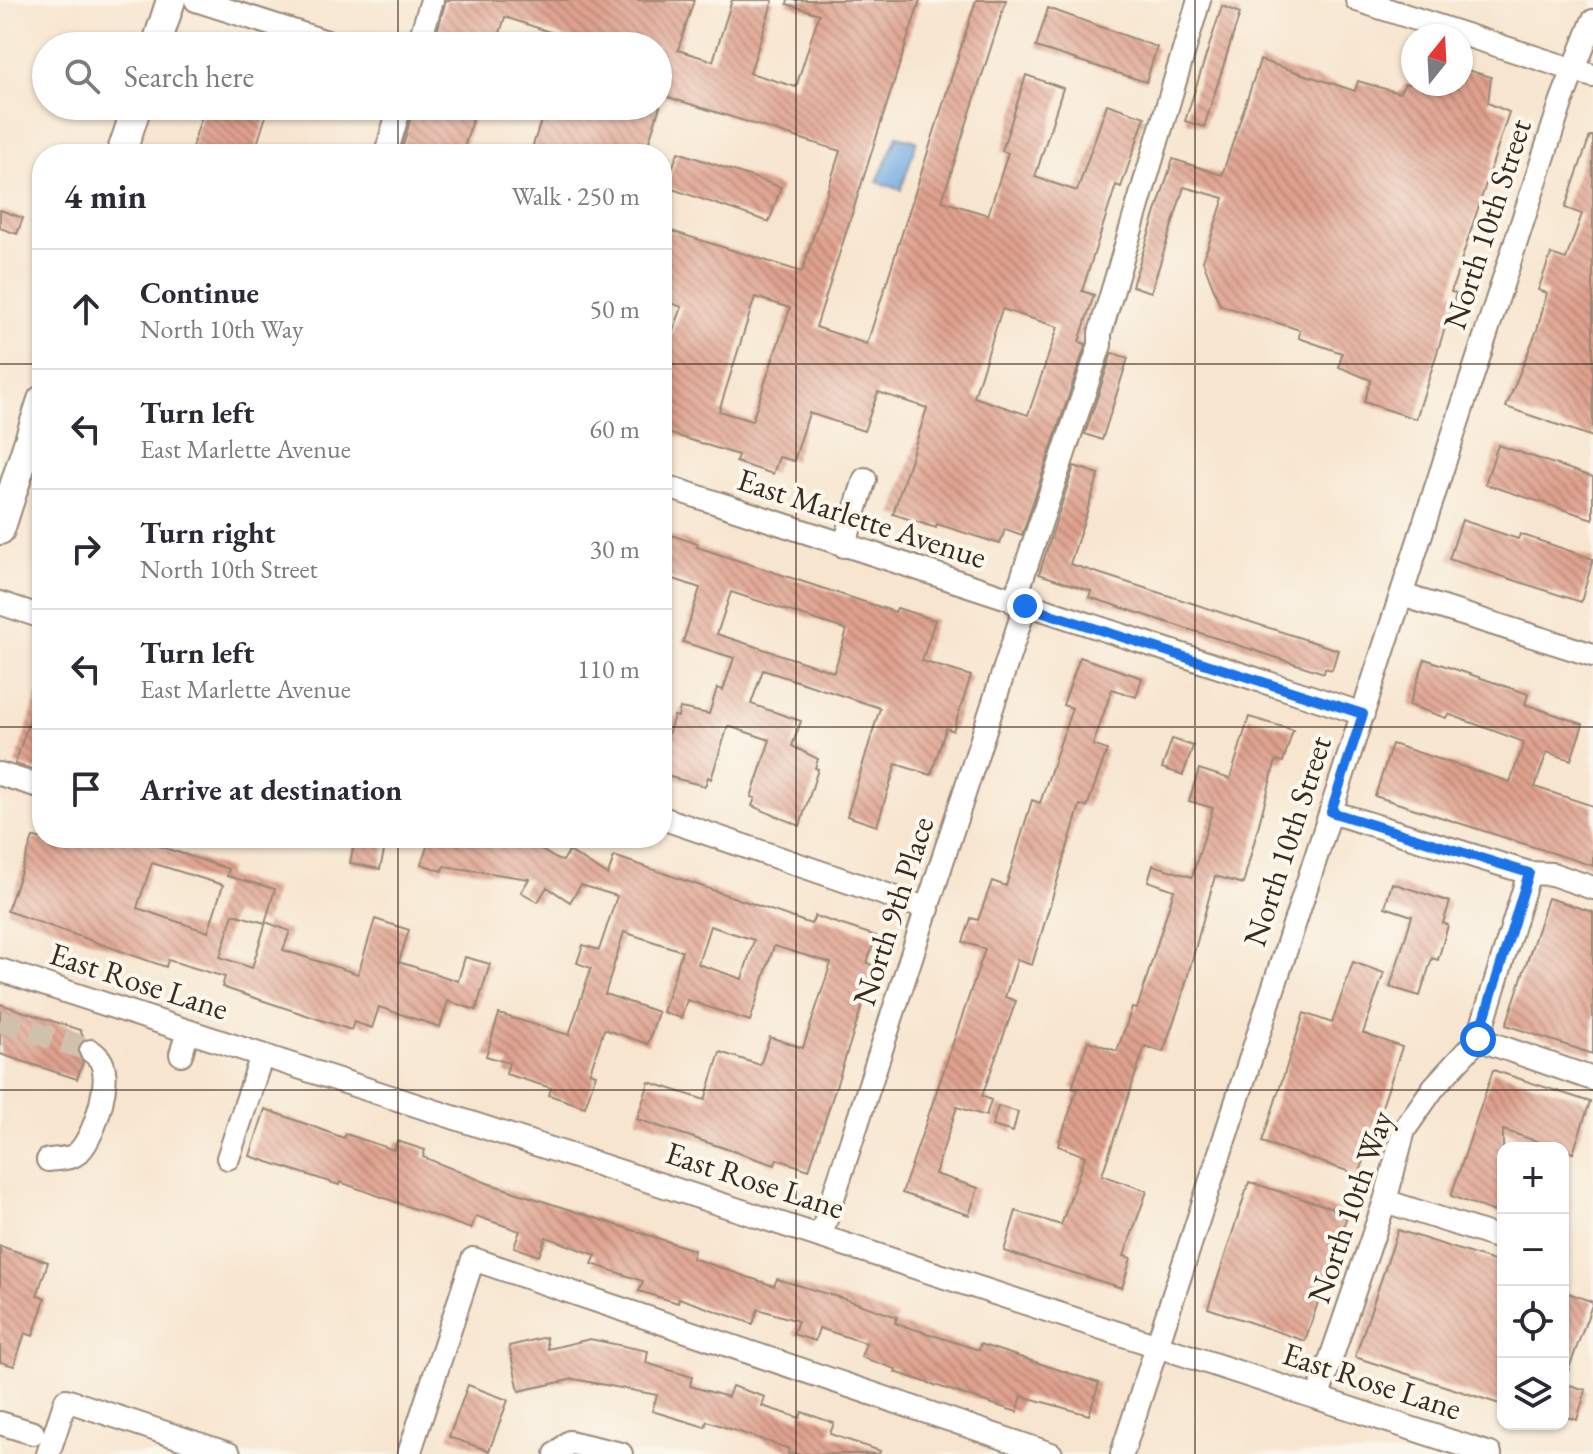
<!DOCTYPE html>
<meta charset="utf-8">
<style>
body{margin:0;font-family:"EB Garamond",serif;background:#f2f2f3;color:#2b2b33}
.controls{position:absolute;right:24px;bottom:24px;display:grid;overflow:hidden;border-radius:16px;box-shadow:0 2px 6px #0004}
.controls button{width:72px;height:72px;display:grid;place-items:center;padding:0;border:0;border-bottom:2px solid #e1e1e2;background:#fff;color:#2b2b33;font:40px sans-serif}
.compass{position:absolute;left:1401px;top:24px;width:72px;height:72px;border-radius:50%;background:#fff;box-shadow:0 2px 6px #0004;rotate:18deg}
.stop{position:absolute;width:24px;height:24px;margin:-18px;border:6px solid #1a73e8;border-radius:50%;background:#fff}
.stop.end{background:#1a73e8;border-color:#fff;box-shadow:0 2px 8px #0008}
.list{margin:0;padding:0;list-style:none}
h2{display:flex;justify-content:space-between;align-items:center;height:104px;margin:0;padding:0 32px;font-size:34px}
h2 small{font-size:26px;font-weight:400;color:#7c7c81}
.list li{display:grid;grid-template-columns:52px 1fr auto;gap:24px;align-items:center;box-sizing:border-box;height:120px;padding:0 32px;border-top:2px solid #e1e1e2}
.list b{display:block;font-size:30px;white-space:nowrap}
.list p{margin:0;font-size:26px;white-space:nowrap;color:#7c7c81}
.list em{font-size:26px;font-style:normal;color:#7c7c81}
.icon{flex:none;width:44px;height:44px;fill:none;stroke:currentColor;stroke-width:2;stroke-linecap:round;stroke-linejoin:round}
.map{position:relative;flex:none;width:1593px;height:1454px;overflow:hidden}
.search{position:absolute;background:#fff;box-shadow:0 2px 6px #0004;left:32px;top:32px;width:640px;height:88px;display:flex;align-items:center;gap:20px;box-sizing:border-box;padding:0 28px;border-radius:44px;color:#7c7c81;font-size:30px}
.panel{position:absolute;background:#fff;box-shadow:0 2px 6px #0004;left:32px;top:144px;width:640px;height:704px;border-radius:32px}
.map>svg:first-child{display:block}
</style>
<div class="map">
<svg width="1593" height="1454" viewBox="0 0 1593 1454">
<defs>
<pattern id="building-back-hatch" width="6" height="6" patternUnits="userSpaceOnUse" patternTransform="scale(2)"><rect width="6" height="6" fill="#dfa18e"/><path d="M-1 5l2 2M0 0l6 6M5-1l2 2" fill="none" stroke="#b68373"/></pattern>
</defs>
<rect width="100%" height="100%" fill="#fbf7ec"/>
<filter id="ink" filterUnits="userSpaceOnUse"><feTurbulence type="fractalNoise" baseFrequency=".0125" numOctaves="2"/><feDisplacementMap in="SourceGraphic" scale="16" xChannelSelector="R" yChannelSelector="G"/><feConvolveMatrix kernelMatrix="1 2 1 2 8 2 1 2 1" color-interpolation-filters="sRGB"/></filter>
<filter id="wash" filterUnits="userSpaceOnUse"><feTurbulence type="fractalNoise" baseFrequency=".006" numOctaves="4" result="noise"/><feDisplacementMap in="SourceGraphic" scale="32" xChannelSelector="R" yChannelSelector="G"/><feGaussianBlur stdDeviation="1.8" result="paint"/><feColorMatrix in="noise" values="0 0 0 0 0 0 0 0 0 0 0 0 0 0 0 0 0 1.4 0 .05"/><feComposite in="paint" operator="in"/></filter>
<g filter="url(#wash)">
<rect width="100%" height="100%" fill="#f7e5cf"/>
<path fill="#70a9e0" stroke="#566a7f" stroke-width="2" d="M 897,136 L 917,141 L 901,190 L 877,182 Z"/>
<g id="blocks">
<path fill="url(#building-back-hatch)" fill-rule="evenodd" d="M 446,0 L 694,0 L 678,50 L 713,61 L 732,0 L 773,0 L 750,73 L 796,87 L 819,14 L 787,4 L 788,0 L 920,0 L 816,327 L 867,344 L 976,0 L 1006,0 L 942,201 L 988,215 L 1008,153 L 1002,151 L 1026,75 L 1063,88 L 1035,177 L 1077,191 L 1107,104 L 1145,117 L 1121,187 L 1116,185 L 1082,291 L 1094,295 L 1079,342 L 1086,344 L 1022,535 L 1005,529 L 1000,544 L 937,524 L 936,528 L 893,514 L 927,408 L 878,392 L 864,431 L 809,413 L 794,461 L 779,457 L 773,474 L 736,462 L 738,455 L 662,431 L 662,361 L 682,307 L 662,300 L 662,228 L 802,272 L 840,151 L 658,94 L 658,46 L 569,46 L 571,39 L 505,17 L 496,46 L 433,46 ZM 755,297 L 790,308 L 752,421 L 719,411 ZM 1002,309 L 1058,327 L 1028,415 L 974,397 Z
M 1222,6 L 1240,13 L 1204,127 L 1185,121 Z
M 1048,8 L 1157,47 L 1146,82 L 1036,47 Z
M 1260,60 L 1355,91 L 1358,81 L 1399,93 L 1405,84 L 1461,84 L 1461,68 L 1491,77 L 1488,103 L 1509,112 L 1451,292 L 1456,293 L 1416,419 L 1364,402 L 1371,380 L 1339,367 L 1342,353 L 1299,338 L 1300,330 L 1220,305 L 1203,261 L 1224,198 L 1184,187 L 1151,292 L 1132,286 L 1173,159 L 1222,175 Z
M 205,106 L 269,106 L 254,154 L 190,154 Z
M 414,106 L 477,106 L 462,154 L 401,154 Z
M 546,106 L 660,106 L 645,154 L 530,154 Z
M 1590,136 L 1593,136 L 1593,437 L 1506,407 L 1537,330 L 1547,293 L 1538,290 L 1551,254 L 1566,259 L 1582,214 L 1565,208 Z
M 678,152 L 781,187 L 769,222 L 666,187 Z
M 0,210 L 23,218 L 17,234 L 0,228 Z
M 1112,353 L 1128,358 L 1102,440 L 1085,434 Z
M 1498,445 L 1593,477 L 1593,519 L 1485,484 Z
M 1074,466 L 1099,474 L 1070,564 L 1338,650 L 1332,670 L 1325,668 L 1324,673 L 1089,597 L 1091,591 L 1039,574 Z
M 1462,520 L 1518,539 L 1520,534 L 1593,559 L 1581,602 L 1449,559 Z
M 662,532 L 698,544 L 697,547 L 895,612 L 897,608 L 935,620 L 922,661 L 971,676 L 953,731 L 946,728 L 931,775 L 896,764 L 877,826 L 847,816 L 880,708 L 763,670 L 751,704 L 801,721 L 792,746 L 818,759 L 815,768 L 818,769 L 800,826 L 752,806 L 755,798 L 751,797 L 770,740 L 728,726 L 711,779 L 708,777 L 705,786 L 662,775 L 662,753 L 674,716 L 678,717 L 680,708 L 709,714 L 717,688 L 723,690 L 734,658 L 683,642 L 700,588 L 662,575 ZM 731,592 L 847,630 L 834,672 L 717,634 Z
M 1080,657 L 1142,678 L 1136,697 L 1112,689 L 1093,745 L 1107,750 L 1087,807 L 1080,805 L 1032,965 L 1017,960 L 1005,997 L 1016,1001 L 982,1096 L 991,1100 L 986,1116 L 957,1107 L 935,1174 L 978,1188 L 969,1215 L 902,1193 L 985,949 L 963,942 L 971,918 L 978,920 L 992,881 L 1006,886 L 1032,800 L 1040,803 L 1072,708 L 1063,705 Z
M 1425,659 L 1528,694 L 1525,704 L 1583,724 L 1571,760 L 1547,752 L 1535,787 L 1593,806 L 1593,866 L 1375,796 L 1392,744 L 1510,782 L 1524,742 L 1448,714 L 1446,718 L 1409,705 Z
M 38,693 L 42,694 L 42,772 L 15,764 Z
M 1249,717 L 1293,730 L 1283,762 L 1276,760 L 1243,884 L 1215,876 L 1180,1004 L 1163,1052 L 1145,1046 L 1102,1175 L 1147,1191 L 1124,1256 L 1131,1258 L 1122,1288 L 1004,1251 L 1016,1211 L 1061,1225 L 1085,1156 L 1058,1146 L 1077,1090 L 1072,1088 L 1088,1041 L 1117,1051 L 1132,1008 L 1137,1009 L 1174,890 L 1148,881 L 1153,865 L 1192,877 L 1213,808 L 1189,801 L 1199,769 L 1230,779 Z
M 1172,739 L 1193,746 L 1183,775 L 1162,768 Z
M 33,838 L 134,838 L 229,869 L 227,876 L 275,889 L 265,923 L 233,914 L 220,957 L 252,968 L 266,922 L 290,931 L 283,950 L 358,974 L 375,919 L 409,930 L 399,962 L 458,981 L 465,957 L 490,964 L 476,1010 L 448,1001 L 440,1027 L 379,1007 L 372,1028 L 354,1022 L 351,1030 L 222,987 L 225,977 L 168,960 L 166,967 L 7,911 ZM 152,863 L 223,885 L 208,932 L 137,908 Z
M 355,838 L 387,838 L 380,869 L 350,863 Z
M 430,838 L 522,838 L 558,860 L 563,861 L 569,851 L 608,875 L 614,856 L 811,924 L 815,916 L 876,936 L 867,963 L 875,966 L 809,1170 L 777,1159 L 775,1165 L 637,1119 L 649,1082 L 705,1100 L 720,1052 L 760,1065 L 770,1037 L 803,1048 L 831,963 L 774,946 L 750,1021 L 687,1000 L 681,1018 L 663,1012 L 682,951 L 624,932 L 605,994 L 658,1012 L 648,1044 L 604,1029 L 590,1072 L 596,1074 L 585,1107 L 549,1095 L 551,1088 L 506,1074 L 509,1063 L 486,1056 L 499,1014 L 569,1035 L 591,968 L 577,963 L 583,945 L 599,950 L 617,896 L 581,885 L 570,902 L 547,887 L 538,902 L 521,892 L 529,879 L 444,866 L 442,871 L 421,864 ZM 710,926 L 754,940 L 742,979 L 698,964 Z
M 1392,883 L 1450,902 L 1443,923 L 1448,925 L 1438,960 L 1432,958 L 1420,996 L 1390,987 L 1412,916 L 1385,907 Z
M 1548,898 L 1593,912 L 1593,1054 L 1506,1025 Z
M 1353,962 L 1384,973 L 1363,1033 L 1402,1047 L 1359,1175 L 1262,1142 L 1304,1013 L 1332,1023 Z
M 0,1004 L 80,1030 L 84,1039 L 77,1049 L 83,1062 L 77,1079 L 0,1054 Z
M 1493,1070 L 1590,1102 L 1573,1153 L 1503,1130 L 1503,1215 L 1451,1196 Z
M 998,1106 L 1018,1112 L 1013,1132 L 992,1126 Z
M 265,1109 L 344,1138 L 346,1134 L 394,1150 L 397,1141 L 425,1150 L 423,1157 L 487,1183 L 694,1250 L 692,1258 L 774,1286 L 777,1279 L 845,1299 L 897,1317 L 895,1323 L 979,1350 L 980,1344 L 1099,1383 L 1089,1415 L 1022,1396 L 1017,1412 L 895,1372 L 896,1369 L 861,1357 L 866,1343 L 819,1328 L 815,1341 L 793,1334 L 798,1321 L 758,1309 L 753,1324 L 679,1298 L 678,1303 L 639,1291 L 643,1281 L 592,1264 L 596,1255 L 546,1237 L 539,1256 L 514,1247 L 520,1231 L 476,1216 L 471,1229 L 340,1182 L 339,1185 L 250,1156 Z
M 1249,1182 L 1348,1213 L 1305,1341 L 1208,1308 Z
M 1398,1230 L 1503,1264 L 1503,1405 L 1355,1357 Z
M 0,1246 L 48,1262 L 37,1296 L 45,1298 L 33,1336 L 25,1333 L 14,1366 L 0,1362 Z
M 1563,1291 L 1593,1302 L 1567,1374 L 1563,1374 Z
M 546,1337 L 548,1349 L 590,1339 L 648,1351 L 646,1363 L 692,1377 L 690,1386 L 728,1397 L 732,1386 L 765,1397 L 762,1406 L 800,1418 L 802,1412 L 834,1423 L 830,1434 L 880,1451 L 879,1454 L 788,1454 L 789,1449 L 707,1421 L 705,1427 L 652,1411 L 657,1395 L 574,1379 L 519,1391 L 509,1346 Z
M 1563,1383 L 1586,1390 L 1577,1420 L 1563,1416 Z
M 468,1385 L 508,1400 L 489,1451 L 449,1437 Z"/>
</g>
</g>
<g filter="url(#ink)">
<use href="#blocks" fill-opacity="0" stroke="#998876" stroke-width="2"/>
<g fill="none" stroke-linecap="round" stroke-linejoin="round">
<path stroke="#d1c0ac" stroke-width="22" stroke-dasharray="22 11" stroke-linecap="butt" d="M 0,1021 L 91,1051"/>
<g stroke="#998876" stroke-width="26">
<path id="minor" d="M 196,0 L 339,46
M 1357,0 L 1593,76
M 418,46 L 432,0
M 386,154 L 400,106
M 662,485 L 1363,714
M 844,546 L 865,479
M 1402,595 L 1593,655
M 1014,602 L 1100,345 L 1100,333 L 1199,0
M 0,603 L 42,617
M 0,774 L 42,787
M 1331,812 L 1529,873 L 1552,874 L 1593,888
M 662,818 L 928,909
M 0,970 L 1490,1454
M 1478,1039 L 1593,1079
M 181,1054 L 188,1031
M 228,1158 L 262,1055
M 48,1160 C 56,1159 66,1159 73,1156 C 92,1147 108,1090 104,1071 C 103,1061 98,1056 91,1051
M 1385,1201 L 1503,1239
M 821,1235 L 1025,606
M 1318,1396 L 1385,1201 L 1404,1130 L 1434,1087 L 1478,1039 L 1529,873
M 0,1423 L 33,1433
M 48,1454 L 66,1400 L 229,1454
M 409,1454 L 473,1259 L 1051,1454
M 556,1454 L 569,1442 L 621,1454
M 1122,1454 L 1562,100 L 1593,21"/>
</g>
<g stroke="#998876" stroke-width="32">
<path id="major" d="M 156,46 L 171,0
M 121,154 L 137,106
M 0,530 L 42,400"/>
</g>
<use href="#minor" stroke="#fff" stroke-width="22"/>
<use href="#major" stroke="#fff" stroke-width="28"/>
</g>
</g>
<g fill="none" stroke-linecap="round" stroke-linejoin="round" filter="url(#ink)">
<path stroke="#1a73e8" stroke-width="10" d="M 1025,606 L 1363,714 L 1331,812 L 1529,873 L 1478,1039"/>
</g>
<path fill="none" stroke="#3b2a1e" stroke-width="2" stroke-opacity="0.55" d="M 398,0 L 398,46M 796,0 L 796,1454M 1195,0 L 1195,1454M 398,106 L 398,154M 0,364 L 42,364M 662,364 L 1593,364M 0,727 L 42,727M 662,727 L 1593,727M 398,838 L 398,1454M 0,1090 L 1593,1090"/>
<g text-anchor="middle" dominant-baseline="central" stroke-width="8" stroke-linejoin="round" paint-order="stroke">
<g font-size="32" fill="#3b2a1e" stroke="#fbf7ec">
<text transform="translate(1487 224) rotate(-72)">North 10th Street</text>
<text transform="translate(862 518) rotate(18)">East Marlette Avenue</text>
<text transform="translate(1287 841) rotate(-72)">North 10th Street</text>
<text transform="translate(893 911) rotate(-72)">North 9th Place</text>
<text transform="translate(139 981) rotate(18)">East Rose Lane</text>
<text transform="translate(755 1180) rotate(18)">East Rose Lane</text>
<text transform="translate(1350 1207) rotate(-71)">North 10th Way</text>
<text transform="translate(1372 1381) rotate(18)">East Rose Lane</text>
</g>
</g>
</svg>
<div class="controls">
<button>+</button>
<button>−</button>
<button><svg class="icon" aria-label="locate" viewBox="0 0 24 24"><circle cx="12" cy="12" r="6"/><path d="M12 2v4M12 18v4M2 12h4M18 12h4"/></svg></button>
<button><svg class="icon" aria-label="layers" viewBox="0 0 24 24"><path d="M12 4l9 5-9 5-9-5zM3 14l9 5 9-5"/></svg></button>
</div>
<svg class="compass" viewBox="-18 -18 36 36"><path d="M0-13l5 13h-10z" fill="#e53935"/><path d="M0 13l5-13h-10z" fill="#7c7c81"/></svg>
<div class="stop" style="left:1478px;top:1039px"></div>
<div class="stop end" style="left:1025px;top:606px"></div>
<div class="search"><svg class="icon" aria-label="search" viewBox="0 0 24 24"><circle cx="10" cy="10" r="6"/><path d="M15 15l6 6"/></svg>Search here</div>
<section class="panel">
<h2>4 min<small>Walk · 250 m</small></h2>
<ul class="list">
<li><svg class="icon" aria-label="ahead" viewBox="0 0 24 24"><path d="M12 20V5M6 11l6-6 6 6"/></svg><div><b>Continue</b><p>North 10th Way</p></div><em>50 m</em></li>
<li><svg class="icon" aria-label="left" viewBox="0 0 24 24"><path d="M17 20v-9H6M10 6l-5 5 5 5"/></svg><div><b>Turn left</b><p>East Marlette Avenue</p></div><em>60 m</em></li>
<li><svg class="icon" aria-label="right" viewBox="0 0 24 24"><path d="M7 20v-9h11M14 6l5 5-5 5"/></svg><div><b>Turn right</b><p>North 10th Street</p></div><em>30 m</em></li>
<li><svg class="icon" aria-label="left" viewBox="0 0 24 24"><path d="M17 20v-9H6M10 6l-5 5 5 5"/></svg><div><b>Turn left</b><p>East Marlette Avenue</p></div><em>110 m</em></li>
<li><svg class="icon" aria-label="arrive" viewBox="0 0 24 24"><path d="M6 21V4h12l-3 4 3 4H6"/></svg><div><b>Arrive at destination</b></div></li>
</ul>
</section>
</div>
